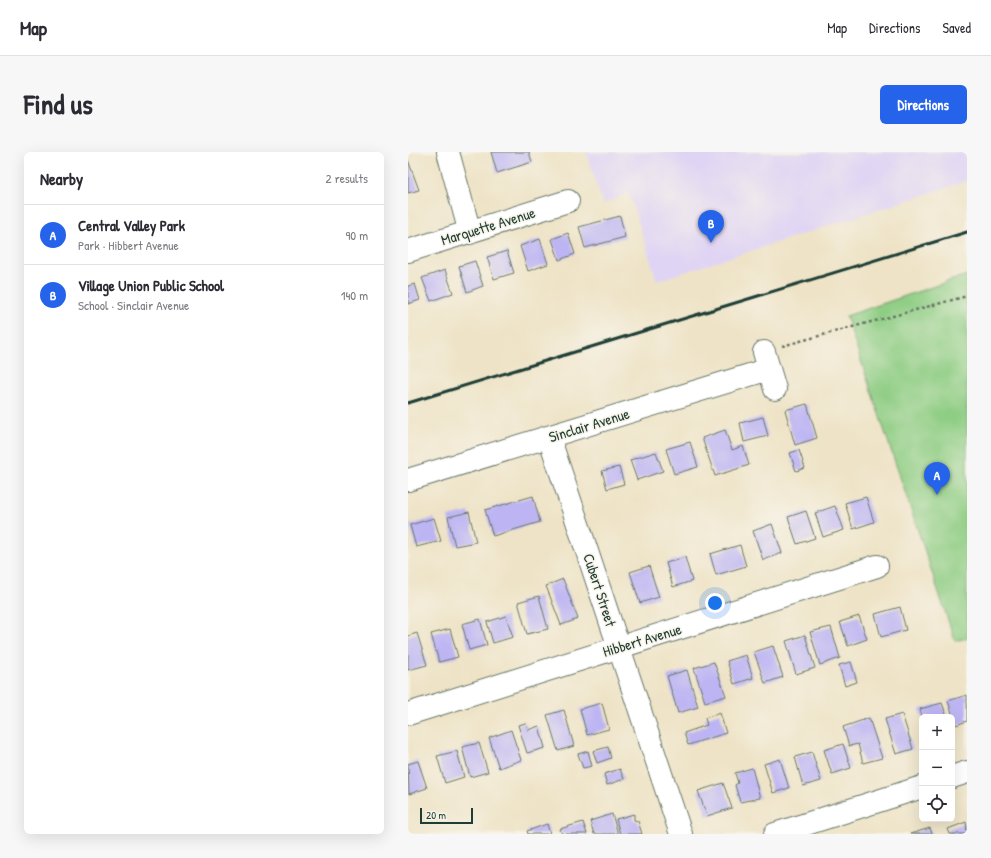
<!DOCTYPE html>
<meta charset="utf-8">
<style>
body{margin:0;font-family:"Patrick Hand",sans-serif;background:#f7f7f7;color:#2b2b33}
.controls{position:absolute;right:12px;bottom:12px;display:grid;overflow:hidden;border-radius:6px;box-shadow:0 4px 16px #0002}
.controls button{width:36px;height:36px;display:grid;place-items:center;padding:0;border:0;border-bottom:1px solid #e1e1e2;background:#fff;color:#2b2b33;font:20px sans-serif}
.scale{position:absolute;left:12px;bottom:10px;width:53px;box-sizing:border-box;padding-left:4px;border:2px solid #1f3d34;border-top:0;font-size:11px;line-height:14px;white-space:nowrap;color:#1f3d34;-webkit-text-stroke:3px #f7f3e8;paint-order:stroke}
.you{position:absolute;left:307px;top:451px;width:14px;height:14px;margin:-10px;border:3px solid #fff;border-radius:50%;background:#1a73e8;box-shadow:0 0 0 6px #1a73e833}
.badge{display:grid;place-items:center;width:26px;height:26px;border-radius:50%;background:#2563eb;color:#fff;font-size:13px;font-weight:700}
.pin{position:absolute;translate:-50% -33px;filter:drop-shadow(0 1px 2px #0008)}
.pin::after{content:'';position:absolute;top:21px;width:14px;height:12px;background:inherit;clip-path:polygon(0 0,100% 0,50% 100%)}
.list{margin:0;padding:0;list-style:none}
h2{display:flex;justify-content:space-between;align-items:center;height:52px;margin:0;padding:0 16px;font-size:17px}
h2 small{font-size:13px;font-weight:400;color:#7c7c81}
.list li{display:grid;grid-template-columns:26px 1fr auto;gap:12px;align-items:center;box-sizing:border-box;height:60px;padding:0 16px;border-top:1px solid #e1e1e2}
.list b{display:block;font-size:15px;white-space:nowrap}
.list p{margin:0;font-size:13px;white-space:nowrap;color:#7c7c81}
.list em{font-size:13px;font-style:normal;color:#7c7c81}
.icon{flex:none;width:22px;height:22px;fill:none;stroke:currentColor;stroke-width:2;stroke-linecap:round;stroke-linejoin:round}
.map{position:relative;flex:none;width:559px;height:682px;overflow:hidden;border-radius:6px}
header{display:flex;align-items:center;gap:24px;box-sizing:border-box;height:56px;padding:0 20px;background:#fff;border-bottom:1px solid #e1e1e2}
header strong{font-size:19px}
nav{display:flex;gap:22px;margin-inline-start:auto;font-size:14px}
.intro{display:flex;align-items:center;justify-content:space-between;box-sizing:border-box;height:96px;padding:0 24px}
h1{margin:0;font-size:28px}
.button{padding:10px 18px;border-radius:6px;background:#2563eb;color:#fff;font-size:14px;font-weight:700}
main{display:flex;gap:24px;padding:0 24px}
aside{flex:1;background:#fff;border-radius:6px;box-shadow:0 4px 16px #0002}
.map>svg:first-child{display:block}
</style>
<header>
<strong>Map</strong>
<nav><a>Map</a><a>Directions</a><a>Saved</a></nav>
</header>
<div class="intro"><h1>Find us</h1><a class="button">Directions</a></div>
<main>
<aside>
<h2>Nearby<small>2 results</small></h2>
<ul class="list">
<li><span class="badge">A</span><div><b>Central Valley Park</b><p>Park · Hibbert Avenue</p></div><em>90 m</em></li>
<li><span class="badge">B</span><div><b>Village Union Public School</b><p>School · Sinclair Avenue</p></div><em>140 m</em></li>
</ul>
</aside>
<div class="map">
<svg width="559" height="682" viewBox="0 0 559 682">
<rect width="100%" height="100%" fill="#f7f3e8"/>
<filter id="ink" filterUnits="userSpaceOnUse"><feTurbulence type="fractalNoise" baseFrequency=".025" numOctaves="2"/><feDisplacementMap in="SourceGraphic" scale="8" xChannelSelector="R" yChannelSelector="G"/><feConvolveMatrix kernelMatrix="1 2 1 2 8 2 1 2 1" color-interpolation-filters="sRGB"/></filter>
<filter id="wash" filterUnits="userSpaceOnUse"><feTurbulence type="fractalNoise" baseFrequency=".012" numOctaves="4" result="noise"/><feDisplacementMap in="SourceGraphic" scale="16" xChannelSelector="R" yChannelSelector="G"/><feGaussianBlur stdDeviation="0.9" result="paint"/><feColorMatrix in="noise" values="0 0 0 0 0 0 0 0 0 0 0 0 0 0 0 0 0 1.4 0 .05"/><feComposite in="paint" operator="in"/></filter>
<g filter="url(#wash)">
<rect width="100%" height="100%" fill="#eee3c6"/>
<path fill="#e0d4f4" d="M 178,0 L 559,0 L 559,29 L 249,129 L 221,41 L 195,52 Z"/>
<path fill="#8fcd84" stroke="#57855c" d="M 559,123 L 559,486 L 547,489 L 438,164 Z"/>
<g id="blocks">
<path fill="#bdb5f3" d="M 83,0 L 121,0 L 124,10 L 89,21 Z
M 0,8 L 11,38 L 0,41 Z
M 212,64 L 217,85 L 177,96 L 171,75 Z
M 160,81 L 167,102 L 151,108 L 144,87 Z
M 132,87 L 140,112 L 120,119 L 112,94 Z
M 99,99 L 106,121 L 86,127 L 79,105 Z
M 67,109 L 75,134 L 59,140 L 51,114 Z
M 37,118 L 45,141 L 23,149 L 14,126 Z
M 7,132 L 12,148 L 0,152 L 0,134 Z
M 399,252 L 409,286 L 387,293 L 377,258 Z
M 355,265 L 360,284 L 336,290 L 332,271 Z
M 317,278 L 324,298 L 335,294 L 341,313 L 307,324 L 294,286 Z
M 282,290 L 290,315 L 266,322 L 258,297 Z
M 391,298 L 397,316 L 388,319 L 382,301 Z
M 248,300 L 255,319 L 229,328 L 222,308 Z
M 211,315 L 216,332 L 199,337 L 194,319 Z
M 125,344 L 132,370 L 85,384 L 77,358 Z
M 458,345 L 466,370 L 445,377 L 437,351 Z
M 427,354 L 436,378 L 415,385 L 407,361 Z
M 398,359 L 407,386 L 389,392 L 380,365 Z
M 61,360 L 68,390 L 47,394 L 40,365 Z
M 26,366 L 33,389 L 8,395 L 2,373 Z
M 364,372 L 374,401 L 355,408 L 345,379 Z
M 332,393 L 338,414 L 308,423 L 302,402 Z
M 277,405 L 284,429 L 265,435 L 258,411 Z
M 241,414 L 251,445 L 232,451 L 222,420 Z
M 155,427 L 170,467 L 153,473 L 138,434 Z
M 131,444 L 140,477 L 119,482 L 110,450 Z
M 492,455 L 498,478 L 473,485 L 467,462 Z
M 98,464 L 105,485 L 85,491 L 79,470 Z
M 451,464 L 459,487 L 440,494 L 432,470 Z
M 72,467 L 79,493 L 61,498 L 54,472 Z
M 423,475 L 432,506 L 412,513 L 402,480 Z
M 42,477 L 50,505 L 31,510 L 23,482 Z
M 9,481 L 19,513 L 0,518 L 0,484 Z
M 397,483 L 407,516 L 388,522 L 378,489 Z
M 365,494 L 375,525 L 357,531 L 346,500 Z
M 338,503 L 345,526 L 326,532 L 319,509 Z
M 306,510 L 318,544 L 297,550 L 286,516 Z
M 443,510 L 449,530 L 437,534 L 431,513 Z
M 279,518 L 290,555 L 270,561 L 259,524 Z
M 559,543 L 559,569 L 548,573 L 540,549 Z
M 194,551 L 201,577 L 179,583 L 172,557 Z
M 534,551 L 539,565 L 514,565 L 512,557 Z
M 156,558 L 166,594 L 150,599 L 139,563 Z
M 312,561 L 318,581 L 280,593 L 276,581 L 299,573 L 297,566 Z
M 494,562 L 505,597 L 488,602 L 477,567 Z
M 461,566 L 474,606 L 455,611 L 450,592 L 441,594 L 435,575 Z
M 118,571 L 120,578 L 131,574 L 137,596 L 119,601 L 110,573 Z
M 103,578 L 113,608 L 91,616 L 81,586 Z
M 71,591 L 80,620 L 62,625 L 54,595 Z
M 435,592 L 443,616 L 424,622 L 416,598 Z
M 200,595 L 203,606 L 189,611 L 185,599 Z
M 49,599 L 56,625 L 37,631 L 29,604 Z
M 180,599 L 184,614 L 175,616 L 170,602 Z
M 404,600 L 413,629 L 395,634 L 387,605 Z
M 372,607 L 381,636 L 365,641 L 356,612 Z
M 10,609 L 19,636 L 1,642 L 0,612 Z
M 344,616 L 352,646 L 332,650 L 327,633 L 330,631 L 327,621 Z
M 212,617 L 216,627 L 199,633 L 196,622 Z
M 315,631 L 324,656 L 299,664 L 290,639 Z
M 204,662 L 210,682 L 186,682 L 182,669 Z
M 226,662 L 226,668 L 230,669 L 234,682 L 212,682 L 208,667 Z
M 175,670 L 179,682 L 154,682 L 152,677 Z
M 558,670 L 559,682 L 542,682 L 540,677 Z
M 139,672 L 142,682 L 120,682 L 119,679 Z
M 522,676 L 524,682 L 502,682 Z"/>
</g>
</g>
<g filter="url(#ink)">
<use href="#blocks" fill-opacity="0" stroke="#677767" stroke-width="1"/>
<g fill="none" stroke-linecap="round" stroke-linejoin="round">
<g stroke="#677767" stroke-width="24">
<path id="minor" d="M 40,0 L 62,81
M 0,99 L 160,49
M 356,200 L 367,237
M 141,285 L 273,682
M 0,328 L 361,217
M 0,562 L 469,414
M 544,625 L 559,620
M 367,682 L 514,635"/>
</g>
<path stroke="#677767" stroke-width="2.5" stroke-dasharray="3 3" stroke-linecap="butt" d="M 374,194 L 559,144"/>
<use href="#minor" stroke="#fff" stroke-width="22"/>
<path stroke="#1f3d34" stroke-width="3" d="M 0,251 L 559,80"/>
</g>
</g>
<g text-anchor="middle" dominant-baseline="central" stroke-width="3" stroke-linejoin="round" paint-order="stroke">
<g font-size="15" fill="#1f3d34" stroke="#f7f3e8">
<text transform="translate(80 74) rotate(-17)">Marquette Avenue</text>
<text transform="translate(181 273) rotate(-17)">Sinclair Avenue</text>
<text transform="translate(192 438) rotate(72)">Cubert Street</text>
<text transform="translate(234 488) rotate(-17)">Hibbert Avenue</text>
</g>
</g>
</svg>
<div class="controls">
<button>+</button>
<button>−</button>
<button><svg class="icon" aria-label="locate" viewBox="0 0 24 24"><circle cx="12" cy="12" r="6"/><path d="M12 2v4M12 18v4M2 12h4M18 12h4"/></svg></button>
</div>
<div class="scale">20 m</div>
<div class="you"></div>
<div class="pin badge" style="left:529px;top:343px">A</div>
<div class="pin badge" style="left:303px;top:91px">B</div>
</div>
</main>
